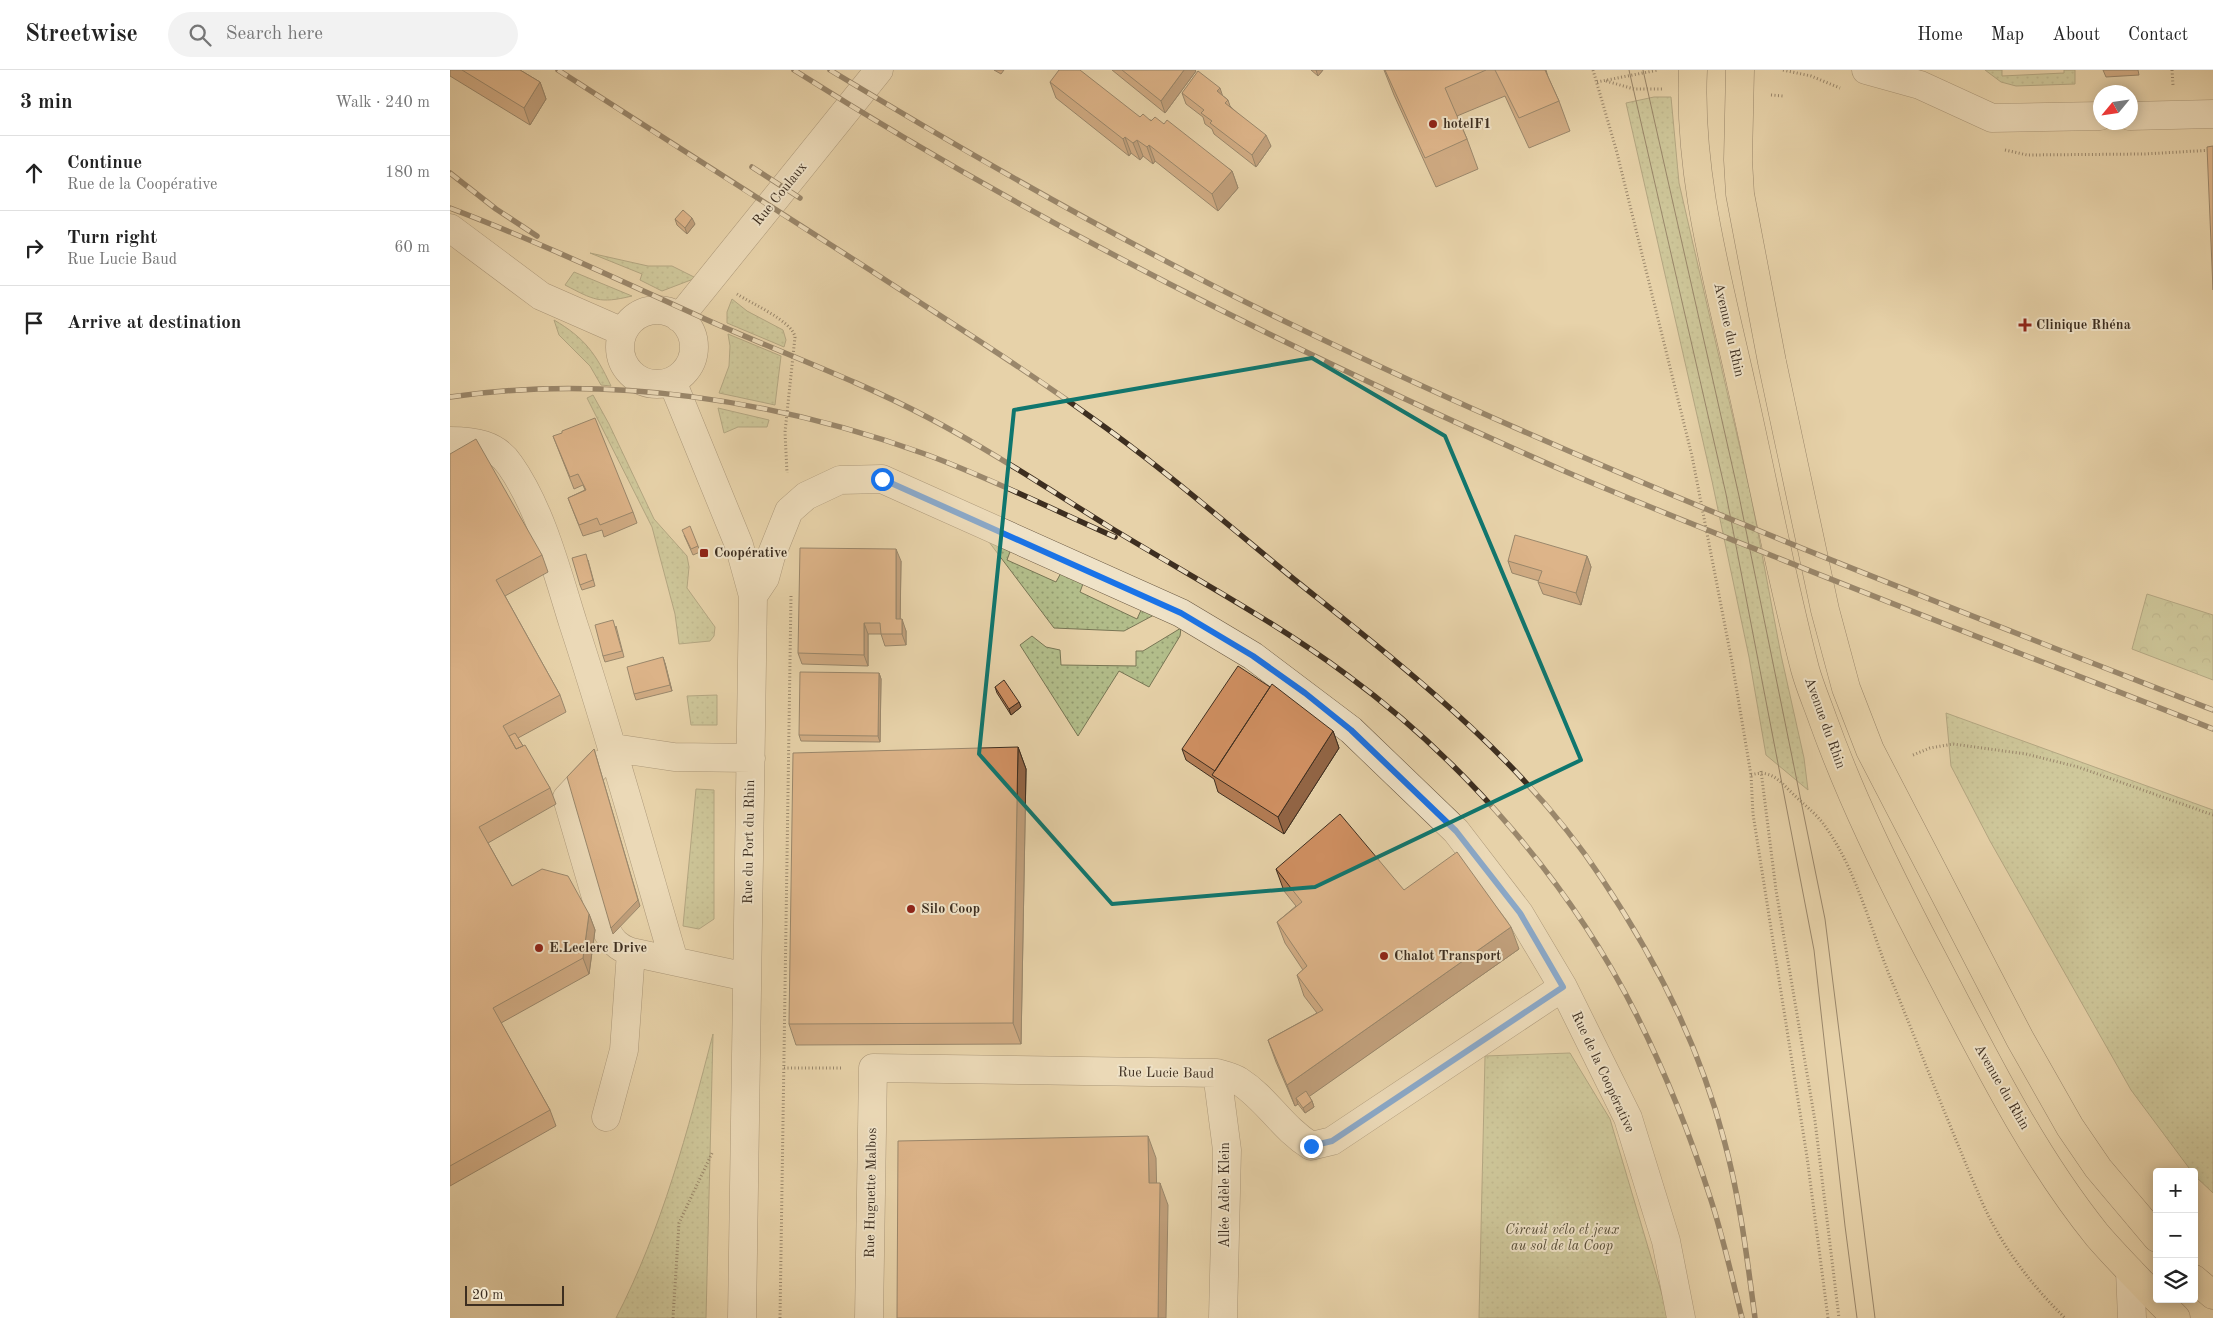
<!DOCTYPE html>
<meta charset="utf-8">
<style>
body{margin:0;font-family:"Old Standard TT",serif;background:#f2f2f2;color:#222}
.controls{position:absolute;right:15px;bottom:15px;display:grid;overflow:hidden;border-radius:5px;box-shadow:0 2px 12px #0003}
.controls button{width:45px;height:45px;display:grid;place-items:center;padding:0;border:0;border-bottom:1px solid #e0e0e0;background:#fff;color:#222;font:25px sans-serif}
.compass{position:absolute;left:1643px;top:15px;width:45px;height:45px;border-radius:50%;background:#fff;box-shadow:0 2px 12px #0003;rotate:241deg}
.scale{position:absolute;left:15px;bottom:12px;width:99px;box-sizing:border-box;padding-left:5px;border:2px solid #3d2e20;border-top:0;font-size:14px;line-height:18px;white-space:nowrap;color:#3d2e20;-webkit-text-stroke:4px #efe2c7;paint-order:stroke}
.stop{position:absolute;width:15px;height:15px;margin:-11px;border:4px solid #1a73e8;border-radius:50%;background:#fff}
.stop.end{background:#1a73e8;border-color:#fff;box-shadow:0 1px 5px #0008}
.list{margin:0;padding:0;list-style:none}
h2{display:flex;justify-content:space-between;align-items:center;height:65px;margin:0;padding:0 20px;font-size:21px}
h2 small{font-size:16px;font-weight:400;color:#767676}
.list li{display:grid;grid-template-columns:32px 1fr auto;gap:15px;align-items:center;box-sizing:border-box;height:75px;padding:0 20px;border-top:1px solid #e0e0e0}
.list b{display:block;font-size:19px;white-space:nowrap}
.list p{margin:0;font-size:16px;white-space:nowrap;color:#767676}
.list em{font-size:16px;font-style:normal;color:#767676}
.icon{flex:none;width:28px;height:28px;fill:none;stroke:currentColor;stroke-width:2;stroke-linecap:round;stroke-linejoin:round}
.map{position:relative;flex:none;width:1763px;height:1248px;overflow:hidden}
header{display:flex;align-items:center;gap:30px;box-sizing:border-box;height:70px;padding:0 25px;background:#fff;border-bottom:1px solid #e0e0e0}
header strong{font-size:24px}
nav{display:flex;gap:28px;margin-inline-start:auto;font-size:18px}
.search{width:350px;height:45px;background:#f2f2f2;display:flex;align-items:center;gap:12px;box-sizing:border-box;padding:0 18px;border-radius:28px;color:#767676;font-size:19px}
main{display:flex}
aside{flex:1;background:#fff}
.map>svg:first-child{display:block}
</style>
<header>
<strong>Streetwise</strong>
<div class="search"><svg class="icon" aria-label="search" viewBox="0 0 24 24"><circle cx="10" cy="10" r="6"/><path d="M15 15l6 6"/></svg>Search here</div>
<nav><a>Home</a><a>Map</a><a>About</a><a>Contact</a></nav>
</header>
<main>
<aside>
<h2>3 min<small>Walk · 240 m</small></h2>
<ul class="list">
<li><svg class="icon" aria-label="ahead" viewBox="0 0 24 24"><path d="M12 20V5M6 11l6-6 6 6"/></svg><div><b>Continue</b><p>Rue de la Coopérative</p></div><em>180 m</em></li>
<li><svg class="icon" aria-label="right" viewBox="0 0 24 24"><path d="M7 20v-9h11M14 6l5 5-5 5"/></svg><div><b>Turn right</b><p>Rue Lucie Baud</p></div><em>60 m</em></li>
<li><svg class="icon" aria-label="arrive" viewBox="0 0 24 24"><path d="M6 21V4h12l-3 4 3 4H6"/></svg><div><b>Arrive at destination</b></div></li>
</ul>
</aside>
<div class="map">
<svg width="1763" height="1248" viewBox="0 0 1763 1248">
<defs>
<pattern id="grass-dots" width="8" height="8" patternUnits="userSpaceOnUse" patternTransform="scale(1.25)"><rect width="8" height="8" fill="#b2bd8a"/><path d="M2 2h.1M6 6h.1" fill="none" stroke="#929a70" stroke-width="1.8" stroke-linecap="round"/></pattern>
<pattern id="forest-crowns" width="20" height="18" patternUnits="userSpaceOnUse" patternTransform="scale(1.25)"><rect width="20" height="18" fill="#b2bd8a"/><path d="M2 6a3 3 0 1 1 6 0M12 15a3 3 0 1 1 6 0" fill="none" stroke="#929a70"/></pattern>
</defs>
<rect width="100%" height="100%" fill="#e7d2a9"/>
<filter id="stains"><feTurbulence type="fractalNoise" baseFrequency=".004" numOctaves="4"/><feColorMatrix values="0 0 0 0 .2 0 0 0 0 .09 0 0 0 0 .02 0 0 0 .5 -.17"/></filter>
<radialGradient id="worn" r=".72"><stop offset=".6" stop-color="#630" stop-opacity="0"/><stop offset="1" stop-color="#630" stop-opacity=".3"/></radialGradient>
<path fill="url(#grass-dots)" stroke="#787655" d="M 1535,0 L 1552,0 L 1552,6 L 1614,3 L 1614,0 L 1625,0 L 1625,14 L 1566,16 L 1551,12 Z
M 1204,27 L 1221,27 L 1229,113 L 1301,426 L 1331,585 L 1354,688 L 1358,720 L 1316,685 L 1299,587 L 1262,411 L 1176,33 Z
M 140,183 L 198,196 L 222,196 L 246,208 L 212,221 L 190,210 L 192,204 Z
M 124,202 L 182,226 C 149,234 144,230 115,215 Z
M 282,229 L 297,241 L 333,260 L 336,270 L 334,277 L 277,253 L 277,242 Z
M 104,250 C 135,268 146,284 161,316 L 151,315 L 140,296 L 109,265 Z
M 278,264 L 331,286 L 325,335 L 269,323 L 279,296 L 280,276 Z
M 143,325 L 159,354 L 204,449 L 237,486 L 239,497 L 237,518 L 265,557 L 264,566 L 260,571 L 229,574 L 225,544 L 202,457 L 137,328 Z
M 268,338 L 319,350 L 317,357 L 288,357 L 274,363 Z
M 536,468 L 561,479 L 557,490 L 606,512 L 612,501 L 634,511 L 630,522 L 687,549 L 692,538 L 704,545 L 674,561 L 604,558 Z
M 731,558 L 730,566 L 699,617 L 669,601 L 628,666 L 570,575 L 582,566 L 596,577 L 610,580 L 611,595 L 686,596 L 686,581 L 693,581 Z
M 267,625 L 267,655 L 241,655 L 237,626 Z
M 1496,643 L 1763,740 L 1763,1123 L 1744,1105 L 1744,1102 L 1742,1102 L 1681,1020 L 1540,771 L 1501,696 Z
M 246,719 L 264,720 L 264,849 L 249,859 L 233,856 Z
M 263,964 L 256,1248 L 166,1248 C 212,1159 238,1060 263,964 Z
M 1120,983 L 1160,1049 L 1219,1248 L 1029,1248 L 1035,986 Z"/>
<path fill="url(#forest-crowns)" stroke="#787655" d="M 1697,524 L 1763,545 L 1763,610 L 1682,579 Z"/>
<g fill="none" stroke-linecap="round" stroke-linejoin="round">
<g stroke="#685742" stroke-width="29">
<path id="minor" d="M 1416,0 L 1470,15 L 1542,48 L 1650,46
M 1680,46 L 1763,44
M 0,158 L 91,226 L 173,262
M170 277a37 37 0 1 1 74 0a37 37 0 1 1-74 0Z
M 229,248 L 429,0
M 222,311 L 289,475 L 303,526 L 292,1248
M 0,371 C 24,371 46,374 60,395 C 91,439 107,502 123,553 C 160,665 191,778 224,891
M 303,526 L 315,508 L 321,486 L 339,441 L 356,426 L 390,410 L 432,409 L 731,543 L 803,586 L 901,660 L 1006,761 L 1069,843 L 1113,917 L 1178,1048 L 1216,1171 L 1231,1248
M 164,678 L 224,687 L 301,688
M 148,695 L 117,728 L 155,858 C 162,871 167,877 181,882 L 297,907
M 767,1003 L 777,1080 L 773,1248
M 156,1047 L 174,980 L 181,882
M 1680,1201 L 1682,1248
M 419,1248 L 423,998 L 767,1003 C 774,1005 783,1007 789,1011 C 817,1029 832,1058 861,1076 L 882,1071 L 1113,917"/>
</g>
<g stroke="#3d2e20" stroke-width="29">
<path id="major" d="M 1243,0 C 1238,108 1269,213 1292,318 C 1313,411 1331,507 1355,599 C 1360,617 1367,633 1373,650 C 1401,728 1438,803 1476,876 C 1528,974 1577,1078 1647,1165 C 1666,1187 1687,1208 1707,1229
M 1290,0 L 1288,90 L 1290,124 L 1322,292 L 1375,540 L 1396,618 L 1420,680 L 1570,969 L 1620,1057 L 1648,1098 L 1707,1168
M 1744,1209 L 1763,1225
M 1707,1229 L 1726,1248"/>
</g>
<path stroke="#3d2e20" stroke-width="3" stroke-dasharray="1 2.5" stroke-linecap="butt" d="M 1143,0 L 1166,79 L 1242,386 L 1282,592 L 1301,705 L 1303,744 L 1357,1087 L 1378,1248
M 1333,0 L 1361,6 L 1390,18
M 1722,0 L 1723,15
M 1156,11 L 1184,19 L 1212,19
M 1147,12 L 1208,0
M 1321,25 L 1333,26
M 1555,80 L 1577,85 L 1695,84 L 1763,80
M 287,224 C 302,234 342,251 345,267 L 335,362 L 337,403
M 1463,685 L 1480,678 L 1503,674 L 1576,684 L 1628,697 L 1763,745
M 1311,701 L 1326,820 L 1365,1051 L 1389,1248
M 1301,705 C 1320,699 1329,710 1342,723 C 1352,733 1363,741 1372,752 C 1408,800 1420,860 1443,914 C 1472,984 1499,1055 1529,1125 C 1548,1171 1579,1213 1615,1248
M 334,998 L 393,998
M 223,1248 L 229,1153 L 263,1081
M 330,1248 L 341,526"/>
<use href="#minor" stroke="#efe2c7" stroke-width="28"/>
<use href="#major" stroke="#e7d2a9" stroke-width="28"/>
<path stroke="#3d2e20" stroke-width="1" d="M 1179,0 L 1276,424 L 1364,880 L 1395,1156 L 1407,1248
M 1193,0 L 1289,426 L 1375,849 L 1425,1248"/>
<g stroke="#3d2e20" stroke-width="5.5">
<path id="rail" d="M 108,0 C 212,67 316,134 420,200 C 493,248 568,294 638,345 C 712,397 780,457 850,514 C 960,602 1074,690 1152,809 C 1205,888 1250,978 1274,1070 C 1290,1128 1297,1188 1305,1248
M 344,0 C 588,155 847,283 1112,400 C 1181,430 1252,458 1323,486 C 1469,545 1617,601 1763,659
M 380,0 C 535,94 693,184 857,262 C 1152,404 1458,521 1763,640
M 302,97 L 350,128
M 0,103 L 46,139 L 87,166
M 0,138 C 87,171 171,211 255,249 C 329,282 405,309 477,347 C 540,380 600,420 661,458 C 740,506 823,550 897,605 C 1014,691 1121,814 1186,944 C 1215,1002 1240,1064 1260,1127 C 1273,1166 1282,1208 1292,1248
M 0,327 C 158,304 326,330 475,384 C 540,408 602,439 665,467"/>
</g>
<use href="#rail" stroke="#efe2c7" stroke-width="4" stroke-dasharray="11" stroke-linecap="butt"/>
</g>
<path fill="#b37c54" stroke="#3d2e20" d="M 0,0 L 70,0 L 90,12 L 96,29 L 80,55 L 0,6 Z
M 544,0 L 554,0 L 551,4 Z
M 662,0 L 745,0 L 746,1 L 715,43 Z
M 861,0 L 873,0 L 868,6 Z
M 934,0 L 1096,0 L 1098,7 L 1109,31 L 1120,61 L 1079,78 L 1055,26 L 1007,46 L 1017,69 L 1028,99 L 986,117 L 944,25 Z
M 1653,0 L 1688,0 L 1689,5 L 1656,7 Z
M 600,12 L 690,47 L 714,54 L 782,101 L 788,118 L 768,141 L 705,91 L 703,94 L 693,86 L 690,90 L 681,83 L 679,86 L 606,28 Z
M 732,23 L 773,26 L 778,30 L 780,36 L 821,76 L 806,97 L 764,64 L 762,59 L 755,54 L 753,47 L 736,34 Z
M 225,149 L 245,154 L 237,164 L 227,155 Z
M 103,366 L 183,442 L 187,453 L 154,467 L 152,460 L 133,466 L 118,428 L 135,420 L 133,415 L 124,419 Z
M 0,384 L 92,485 L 98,502 L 55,526 L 110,625 L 116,642 L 68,668 L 100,718 L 106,734 L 38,773 L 62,816 L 139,844 L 145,860 L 139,904 L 51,953 L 100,1040 L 106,1056 L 0,1116 Z
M 234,465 L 248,476 L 250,482 L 243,485 Z
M 1137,486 L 1141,497 L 1131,535 L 1093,524 L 1088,512 L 1089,511 L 1062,503 L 1058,491 Z
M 138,490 L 145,516 L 132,520 L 130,515 Z
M 451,491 L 450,549 L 456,561 L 456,575 L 435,576 L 431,564 L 418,564 L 418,596 L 352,594 L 348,583 Z
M 166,556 L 174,587 L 155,592 L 153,586 Z
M 215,593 L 222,621 L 186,630 L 184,624 Z
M 429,603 L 431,609 L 430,672 L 351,671 L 349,665 Z
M 545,617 L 569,632 L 571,637 L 561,645 L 547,623 Z
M 883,661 L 889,678 L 834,764 L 768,722 L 764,709 L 736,690 L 732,679 Z
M 568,677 L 576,699 L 571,974 L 346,975 L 339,954 Z
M 826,799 L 954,820 L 1069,879 L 859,1026 L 862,1031 L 864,1037 L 855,1043 L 848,1034 L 845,1036 L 826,992 L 818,970 L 867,943 L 854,926 L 847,905 L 853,900 L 835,873 L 827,852 L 846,836 L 834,821 Z"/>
<path fill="#926545" stroke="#3d2e20" d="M 734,0 L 745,0 L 746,1 L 715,43 L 711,31 Z
M 866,0 L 873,0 L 868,6 Z
M 90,12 L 96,29 L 80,55 L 74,38 Z
M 770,18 L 774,30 L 767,21 Z
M 816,65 L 821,76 L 806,97 L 802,85 Z
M 675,67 L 681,83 L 679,86 L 673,69 Z
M 687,70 L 693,86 L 690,90 L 683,73 Z
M 699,75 L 705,91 L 703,94 L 697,77 Z
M 782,101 L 788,118 L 768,141 L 762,124 Z
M 242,148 L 245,154 L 237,164 L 235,158 Z
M 446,479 L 451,491 L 450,560 L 446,549 Z
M 1137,486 L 1141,497 L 1131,535 L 1126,523 Z
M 452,549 L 456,561 L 456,575 L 452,564 Z
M 414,553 L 418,564 L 418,596 L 414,585 Z
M 213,587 L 215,593 L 222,621 L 220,615 Z
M 429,603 L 431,609 L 430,672 L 428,666 Z
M 569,632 L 571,637 L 561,645 L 559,639 Z
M 883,661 L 889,678 L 834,764 L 828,747 Z
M 568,677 L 576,699 L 571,974 L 563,953 Z
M 144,679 L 190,836 L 163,864 L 161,858 Z
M 139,844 L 145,860 L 139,904 L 133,888 Z
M 1061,857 L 1069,879 L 850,1033 L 846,1028 L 848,1034 L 845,1036 L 837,1015 Z
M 862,1031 L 864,1037 L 855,1043 L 853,1038 Z
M 698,1066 L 706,1088 L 707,1134 L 699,1113 Z
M 710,1113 L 718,1135 L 716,1248 L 708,1248 Z"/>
<path fill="#d09062" stroke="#3d2e20" d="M 12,0 L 70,0 L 90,12 L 74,38 Z
M 609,0 L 630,0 L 690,47 L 693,44 L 701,51 L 705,47 L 714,54 L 717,50 L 782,101 L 762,124 L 699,75 L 697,77 L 687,70 L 683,73 L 675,67 L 673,69 L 600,12 Z
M 672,0 L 734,0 L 711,31 Z
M 935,0 L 1036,0 L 995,18 L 1017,69 L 975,88 Z
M 1045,0 L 1095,0 L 1109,31 L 1069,48 Z
M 748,1 L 770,18 L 767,21 L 778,30 L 775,33 L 816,65 L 802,85 L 760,53 L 762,51 L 751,43 L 754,40 L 732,23 Z
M 1763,76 L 1763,220 L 1757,77 Z
M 233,140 L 242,148 L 235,158 L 225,149 Z
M 145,348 L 183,442 L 150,455 L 147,448 L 129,455 L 118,428 L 136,420 L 128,404 L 120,407 L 103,366 L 112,363 L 112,361 Z
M 26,369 L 92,485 L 46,510 L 110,625 L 53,656 L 66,679 L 75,675 L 100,718 L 29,757 L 62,816 L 92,799 L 118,806 L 139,844 L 133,888 L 43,938 L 100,1040 L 0,1096 L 0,384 Z
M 240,456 L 248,476 L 241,479 L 232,460 Z
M 1065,465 L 1137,486 L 1126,523 L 1088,512 L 1092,501 L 1058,491 Z
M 350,478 L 446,479 L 446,549 L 452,549 L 452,564 L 431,564 L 430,553 L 414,553 L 414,585 L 348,583 Z
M 136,484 L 143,510 L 130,515 L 122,488 Z
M 163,550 L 172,581 L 153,586 L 145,555 Z
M 213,587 L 220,615 L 184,624 L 177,597 Z
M 788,596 L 820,617 L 765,701 L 732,679 Z
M 350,602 L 429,603 L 428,666 L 349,665 Z
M 554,610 L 569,632 L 559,639 L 545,617 Z
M 822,614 L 883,661 L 828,747 L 762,705 Z
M 65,663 L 73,676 L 66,679 L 59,666 Z
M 568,677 L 563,953 L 339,954 L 343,683 Z
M 144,679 L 188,830 L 161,858 L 117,707 Z
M 890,744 L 954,820 L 1007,782 L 1061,857 L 837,1015 L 818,970 L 873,940 L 847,905 L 857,896 L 827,852 L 852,832 L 826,799 Z
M 856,1021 L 862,1031 L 853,1038 L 846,1028 Z
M 698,1066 L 699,1113 L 710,1113 L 708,1248 L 447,1248 L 448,1071 Z"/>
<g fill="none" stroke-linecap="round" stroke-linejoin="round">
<path stroke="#1a73e8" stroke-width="6" d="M 432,409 L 731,543 L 803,586 L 855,623 L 901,660 L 1006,761 L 1070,843 L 1113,917 L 882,1071 L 861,1076"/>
</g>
<path d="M0 0H1763V1248H0ZM 862,288 L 995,366 L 1131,690 L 865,817 L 662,834 L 529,684 L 564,340 Z" fill="#e7d2a9" fill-opacity=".55" fill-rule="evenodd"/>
<path fill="none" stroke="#0f766e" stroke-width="4" stroke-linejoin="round" d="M 862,288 L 995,366 L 1131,690 L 865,817 L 662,834 L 529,684 L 564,340 Z"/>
<g fill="#8f2418" stroke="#efe2c7" stroke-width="2">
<circle cx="983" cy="54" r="5"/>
<path d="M1572.5 247.5h5v5h5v5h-5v5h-5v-5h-5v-5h5z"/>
<rect x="249" y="478" width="10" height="10" rx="2.5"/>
<circle cx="461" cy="839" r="5"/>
<circle cx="89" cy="878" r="5"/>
<circle cx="934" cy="886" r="5"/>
</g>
<g text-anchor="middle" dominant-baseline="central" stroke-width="4" stroke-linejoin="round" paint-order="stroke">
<g font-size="14" font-weight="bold" fill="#3d2e20" stroke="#efe2c7" text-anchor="start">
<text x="993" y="54">hotelF1</text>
<text x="1586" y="255">Clinique Rhéna</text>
<text x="264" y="483">Coopérative</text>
<text x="471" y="839">Silo Coop</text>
<text x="99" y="878">E.Leclerc Drive</text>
<text x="944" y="886">Chalot Transport</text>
</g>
<g font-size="14" fill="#3d2e20" stroke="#efe2c7">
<text transform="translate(330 124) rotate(-51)">Rue Coulaux</text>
<text transform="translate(1279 260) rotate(77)">Avenue du Rhin</text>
<text transform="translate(1375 653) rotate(70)">Avenue du Rhin</text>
<text transform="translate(299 772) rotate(-89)">Rue du Port du Rhin</text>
<text transform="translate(1153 1002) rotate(65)">Rue de la Coopérative</text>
<text transform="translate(716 1003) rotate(1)">Rue Lucie Baud</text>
<text transform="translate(1552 1017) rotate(60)">Avenue du Rhin</text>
<text transform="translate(421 1123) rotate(-89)">Rue Huguette Malbos</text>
<text transform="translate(775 1125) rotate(-90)">Allée Adèle Klein</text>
</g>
<g font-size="14" font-style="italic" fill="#544b35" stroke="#efe2c7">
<text x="1112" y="1160">Circuit vélo et jeux<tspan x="1112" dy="16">au sol de la Coop</tspan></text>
</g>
</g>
<rect width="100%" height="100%" filter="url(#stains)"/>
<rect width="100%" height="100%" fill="url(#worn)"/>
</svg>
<div class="controls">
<button>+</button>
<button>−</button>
<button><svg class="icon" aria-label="layers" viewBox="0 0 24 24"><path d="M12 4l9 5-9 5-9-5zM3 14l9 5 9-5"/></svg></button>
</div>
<svg class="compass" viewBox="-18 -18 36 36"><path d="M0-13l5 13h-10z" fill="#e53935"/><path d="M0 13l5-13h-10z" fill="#767676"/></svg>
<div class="scale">20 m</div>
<div class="stop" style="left:432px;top:409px"></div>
<div class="stop end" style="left:861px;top:1076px"></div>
</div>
</main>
